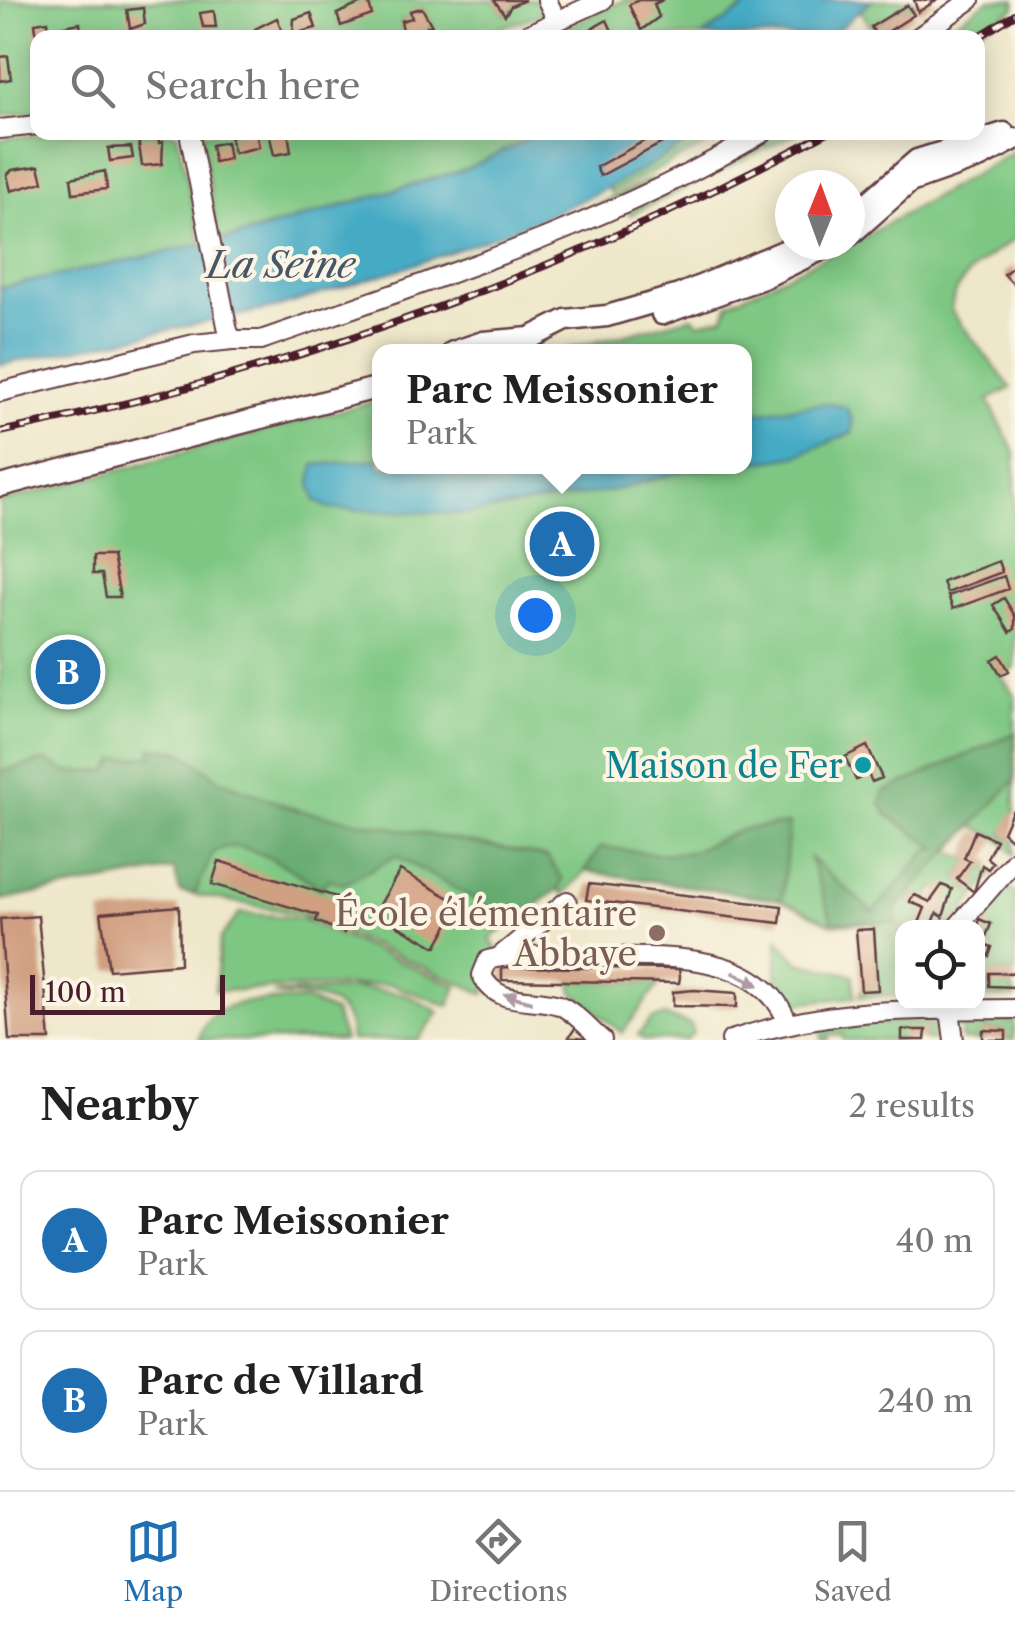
<!DOCTYPE html>
<meta charset="utf-8">
<style>
body{margin:0;font-family:"Libre Caslon Text",serif;background:#f6f6f6;color:#222}
.controls{position:absolute;right:30px;bottom:30px;display:grid;overflow:hidden;border-radius:20px;box-shadow:0 5px 25px #0003}
.controls button{width:90px;height:90px;display:grid;place-items:center;padding:0;border:0;border-bottom:2px solid #e0e0e0;background:#fff;color:#222;font:50px sans-serif}
.compass{position:absolute;left:775px;top:170px;width:90px;height:90px;border-radius:50%;background:#fff;box-shadow:0 5px 25px #0003;rotate:1deg}
.scale{position:absolute;left:30px;bottom:25px;width:195px;box-sizing:border-box;padding-left:10px;border:5px solid #4a1f2b;border-top:0;font-size:28px;line-height:35px;white-space:nowrap;color:#4a1f2b;-webkit-text-stroke:8px #fcf5e5;paint-order:stroke}
.you{position:absolute;left:535px;top:615px;width:35px;height:35px;margin:-25px;border:8px solid #fff;border-radius:50%;background:#1a73e8;box-shadow:0 0 0 15px #1a73e833}
.badge{display:grid;place-items:center;width:65px;height:65px;border-radius:50%;background:#1f6fb2;color:#fff;font-size:32px;font-weight:700}
.pin{position:absolute;translate:-50% -50%;border:5px solid #fff;box-shadow:0 2px 10px #0006}
.popup{position:absolute;left:372px;top:344px;width:380px;height:130px;box-sizing:border-box;display:grid;place-content:center;border-radius:20px;background:#fff;filter:drop-shadow(0 2px 8px #0005);font-size:32px;white-space:nowrap;color:#767676}
.popup b{font-size:38px;color:#222}
.popup::after{content:'';position:absolute;left:50%;top:100%;margin-left:-20px;border:20px solid transparent;border-top-color:#fff}
.list{margin:0;padding:0;list-style:none}
h2{display:flex;justify-content:space-between;align-items:center;height:130px;margin:0;padding:0 40px;font-size:42px}
h2 small{font-size:32px;font-weight:400;color:#767676}
.list li{display:grid;grid-template-columns:65px 1fr auto;gap:30px;align-items:center;box-sizing:border-box;height:140px;margin:0 20px 20px;padding:0 20px;border:2px solid #e0e0e0;border-radius:20px}
.list b{display:block;font-size:38px;white-space:nowrap}
.list p{margin:0;font-size:32px;white-space:nowrap;color:#767676}
.list em{font-size:32px;font-style:normal;color:#767676}
.icon{flex:none;width:55px;height:55px;fill:none;stroke:currentColor;stroke-width:2;stroke-linecap:round;stroke-linejoin:round}
.map{position:relative;flex:none;width:1015px;height:1040px;overflow:hidden}
.search{position:absolute;background:#fff;box-shadow:0 5px 25px #0003;left:30px;right:30px;top:30px;height:110px;display:flex;align-items:center;gap:25px;box-sizing:border-box;padding:0 35px;border-radius:20px;color:#767676;font-size:38px}
.sheet{height:450px;background:#fff}
nav{display:flex;justify-content:space-around;align-items:center;box-sizing:border-box;height:140px;border-top:2px solid #e0e0e0;background:#fff;font-size:28px;color:#767676}
nav a{display:grid;justify-items:center;gap:5px}
nav .on{color:#1f6fb2}
.map>svg:first-child{display:block}
</style>
<div class="map">
<svg width="1015" height="1040" viewBox="0 0 1015 1040">
<rect width="100%" height="100%" fill="#fcf5e5"/>
<filter id="ink" filterUnits="userSpaceOnUse"><feTurbulence type="fractalNoise" baseFrequency=".01" numOctaves="2"/><feDisplacementMap in="SourceGraphic" scale="20" xChannelSelector="R" yChannelSelector="G"/><feConvolveMatrix kernelMatrix="1 2 1 2 8 2 1 2 1" color-interpolation-filters="sRGB"/></filter>
<filter id="wash" filterUnits="userSpaceOnUse"><feTurbulence type="fractalNoise" baseFrequency=".0048" numOctaves="4" result="noise"/><feDisplacementMap in="SourceGraphic" scale="40" xChannelSelector="R" yChannelSelector="G"/><feGaussianBlur stdDeviation="2.25" result="paint"/><feColorMatrix in="noise" values="0 0 0 0 0 0 0 0 0 0 0 0 0 0 0 0 0 1.4 0 .05"/><feComposite in="paint" operator="in"/></filter>
<g filter="url(#wash)">
<rect width="100%" height="100%" fill="#eee7ca"/>
<path fill="#7ec783" stroke="#647357" stroke-width="2.5" fill-rule="evenodd" d="M 0,0 L 494,0 L 505,15 L 522,0 L 538,0 L 544,13 L 471,38 L 38,38 L 37,112 L 0,116 ZM 422,8 L 432,25 L 427,31 L 404,36 L 401,21 L 412,18 L 411,11 Z
M 625,0 L 756,0 L 702,37 L 541,38 Z
M 872,0 L 914,0 L 917,4 L 910,9 L 906,5 L 871,27 L 861,11 Z
M 989,0 L 1015,0 L 1015,8 L 966,37 L 934,37 Z
M 57,132 L 177,133 L 202,246 L 0,288 L 0,139 Z
M 201,133 L 541,133 L 466,169 L 218,242 Z
M 701,133 L 729,133 L 611,193 L 607,187 Z
M 783,133 L 797,133 L 630,215 L 628,210 Z
M 1015,151 L 1015,239 C 989,256 953,277 951,311 L 1011,388 L 988,400 L 1015,453 L 1015,667 L 1001,676 L 1015,696 L 1015,812 L 1003,832 L 1005,838 L 1015,840 L 1015,855 L 998,838 L 973,826 L 950,851 L 970,861 L 957,879 L 966,884 L 965,888 L 974,891 L 982,865 L 994,873 L 951,927 L 931,927 L 937,913 L 943,917 L 951,888 L 933,888 L 928,901 L 915,895 L 911,898 L 910,902 L 925,908 L 917,927 L 902,928 L 901,986 L 896,995 L 860,997 L 861,991 L 878,989 L 873,923 L 832,924 L 781,900 L 586,871 L 563,895 L 558,888 L 490,939 L 497,950 L 485,994 L 301,914 L 180,892 L 175,869 L 0,900 L 0,502 L 379,400 L 380,466 L 744,466 L 744,352 L 562,351 L 692,317 L 699,323 L 724,317 L 729,303 L 850,245 Z
M 653,178 L 653,183 L 580,217 L 419,277 L 414,273 L 565,219 Z
M 1015,868 L 1015,882 L 1011,880 L 1005,887 L 1015,893 L 1015,973 L 990,973 L 989,985 L 1012,986 L 1015,998 L 978,997 L 978,954 L 992,947 L 983,944 L 979,919 L 976,927 L 963,928 Z
M 240,913 L 300,918 L 457,986 L 449,1006 L 390,984 L 215,991 L 220,939 Z
M 778,939 L 799,962 L 853,975 L 855,997 L 795,1003 L 776,984 Z
M 571,981 L 660,983 L 622,1033 L 573,992 Z
M 363,988 L 405,994 L 439,1012 L 418,1040 L 351,1040 C 349,990 307,999 273,994 Z
M 305,1000 L 334,1012 L 344,1040 L 199,1040 C 208,992 267,1003 305,1000 Z
M 664,1016 L 691,1025 L 693,1033 L 686,1040 L 644,1040 L 638,1035 L 652,1019 Z
M 923,1021 L 935,1026 L 943,1040 L 925,1040 L 926,1031 L 902,1040 L 843,1040 L 843,1035 L 829,1035 L 828,1040 L 822,1040 L 822,1026 Z
M 963,1021 L 1014,1021 L 1014,1040 L 1006,1040 L 1005,1031 L 984,1030 L 983,1040 L 961,1040 Z"/>
<path fill="#66ac71" stroke="#58664e" stroke-width="2.5" d="M 1015,733 L 1015,780 L 896,908 L 897,923 L 832,921 L 810,858 L 873,912 L 929,849 L 938,849 L 886,814 L 881,803 L 884,792 Z
M 151,748 L 180,751 L 222,781 L 297,810 L 547,857 L 563,880 L 559,889 L 514,921 L 396,856 L 344,884 L 328,879 L 321,889 C 299,874 238,831 213,853 L 195,894 L 180,892 L 174,869 L 0,900 L 0,772 L 46,760 L 67,772 L 108,771 L 116,759 L 152,756 Z
M 789,824 L 782,900 L 585,871 L 600,847 L 658,854 L 691,852 L 743,829 Z"/>
<path fill="#44aac4" stroke="#476478" stroke-width="2.5" d="M 756,0 L 872,0 L 830,37 L 702,37 Z
M 541,133 L 701,133 C 582,217 417,264 279,307 L 0,365 L 0,288 L 244,235 L 466,169 Z
M 825,403 L 846,407 L 853,422 L 852,433 L 795,456 L 745,464 L 745,414 Z
M 379,459 L 380,466 L 731,467 L 685,470 L 620,489 L 468,514 L 330,509 L 316,501 L 311,484 L 314,465 Z"/>
<g id="blocks">
<path fill="#d19f81" d="M 368,0 L 372,15 L 341,26 L 337,14 Z
M 494,0 L 525,0 L 511,6 L 505,15 Z
M 639,0 L 663,0 L 654,4 L 659,17 L 641,30 L 629,5 Z
M 914,0 L 937,0 L 918,12 Z
M 907,5 L 914,15 L 878,38 L 871,27 Z
M 143,8 L 145,24 L 130,29 L 127,10 Z
M 422,8 L 432,26 L 427,26 L 428,31 L 404,36 L 401,21 L 412,18 L 410,11 Z
M 214,11 L 216,27 L 203,27 L 200,13 Z
M 311,13 L 316,28 L 293,34 L 294,19 Z
M 277,18 L 285,38 L 257,38 L 255,29 Z
M 607,20 L 612,31 L 604,38 L 575,38 Z
M 48,21 L 49,29 L 80,23 L 82,38 L 37,38 L 35,23 Z
M 8,56 L 11,79 L 0,81 L 0,57 Z
M 256,132 L 259,147 L 234,153 L 230,136 Z
M 288,132 L 291,152 L 274,155 L 269,133 Z
M 661,132 L 668,137 L 664,142 L 600,176 L 596,167 Z
M 158,135 L 159,143 L 163,142 L 162,164 L 142,166 L 138,138 Z
M 226,142 L 229,159 L 214,162 L 211,145 Z
M 131,147 L 133,158 L 110,161 L 108,148 Z
M 39,166 L 43,182 L 11,191 L 7,175 L 12,170 Z
M 105,171 L 107,189 L 73,193 L 71,178 Z
M 1015,265 L 1015,286 L 1004,274 Z
M 93,556 L 112,556 L 120,597 L 106,597 L 102,574 L 93,574 Z
M 998,561 L 1002,572 L 947,593 L 943,582 Z
M 1004,576 L 1008,589 L 953,609 L 948,596 Z
M 1004,598 L 1015,616 L 1015,629 L 1010,632 L 993,605 Z
M 1000,655 L 1009,671 L 1001,675 L 992,660 Z
M 867,746 L 882,778 L 872,782 L 868,774 L 856,780 L 845,757 Z
M 1012,811 L 1015,812 L 1014,842 L 1003,832 Z
M 975,831 L 996,840 L 987,858 L 993,863 L 988,869 L 982,865 L 974,892 L 957,879 L 970,861 L 964,858 Z
M 219,861 L 353,902 L 344,933 L 316,921 L 318,915 L 212,884 Z
M 400,870 L 460,904 L 436,947 L 375,913 Z
M 589,884 L 782,906 L 780,923 L 586,900 Z
M 942,885 L 952,889 L 943,917 L 937,913 L 931,928 L 917,928 L 925,908 L 910,902 L 911,898 L 915,895 L 930,902 Z
M 179,906 L 180,964 L 109,970 L 101,913 Z
M 38,916 L 50,1040 L 9,1040 L 0,919 Z
M 979,919 L 991,924 L 983,944 L 992,947 L 989,956 L 978,951 Z
M 874,929 L 878,990 L 861,991 L 856,930 Z
M 502,967 L 679,969 L 680,977 L 679,983 L 502,980 Z
M 989,973 L 1015,973 L 1015,987 L 989,986 Z
M 694,990 L 737,993 L 737,1007 L 673,1006 L 673,992 Z
M 576,1027 L 592,1040 L 569,1037 Z
M 902,1030 L 926,1030 L 925,1040 L 902,1040 Z
M 983,1030 L 1006,1031 L 1006,1040 L 983,1040 Z"/>
</g>
</g>
<g filter="url(#ink)">
<use href="#blocks" fill-opacity="0" stroke="#633d43" stroke-width="2.5"/>
<g fill="none" stroke-linecap="round" stroke-linejoin="round">
<g stroke="#633d43" stroke-width="22">
<path id="minor" d="M 547,0 L 557,21
M 520,38 L 603,0
M 917,38 L 970,0
M 0,129 L 38,125
M 189,132 L 228,331 L 233,340 L 261,340 C 433,280 607,225 764,132
M 0,392 L 194,344 L 233,340
M 956,928 L 1015,860
M 499,957 L 567,901
M 950,1010 L 954,1040
M 602,1040 C 590,1030 574,1011 559,1005 C 532,996 496,1007 482,975 L 488,960 C 516,952 551,957 580,957 C 646,958 757,945 787,1021
M 731,1040 C 832,1006 910,1010 1015,1009"/>
</g>
<g stroke="#633d43" stroke-width="25">
<path id="major" d="M 850,218 L 917,160 L 1004,133
M 850,235 L 910,182 L 981,157 L 1015,139
M 662,314 L 763,278 L 831,245
M 453,352 L 483,342 L 530,338 L 566,320 L 607,316 L 679,295 L 798,245
M 0,486 L 380,387"/>
</g>
<use href="#minor" stroke="#fff" stroke-width="18"/>
<use href="#major" stroke="#fff" stroke-width="20"/>
<g stroke="#4a1f2b" stroke-width="8">
<path id="rail" d="M 977,38 L 1015,14
M 0,432 C 289,373 568,271 828,132"/>
</g>
<use href="#rail" stroke="#fcf5e5" stroke-width="4" stroke-dasharray="11" stroke-linecap="butt"/>
</g>
<defs><path id="oneway-solid" d="M-6-.8H1V-3.2L6.5 0L1 3.2V.8H-6Z" transform="scale(2.5)"/></defs>
<g fill="#ae9aa0">
<use href="#oneway-solid" transform="translate(746 979) rotate(27)"/>
<use href="#oneway-solid" transform="translate(518 998) rotate(-165)"/>
</g>
</g>
<circle fill="#0f9aa8" stroke="#fcf5e5" stroke-width="4" cx="863" cy="765" r="10"/>
<circle fill="#8d6e63" stroke="#fcf5e5" stroke-width="4" cx="657" cy="933" r="10"/>
<g text-anchor="middle" dominant-baseline="central" stroke-width="8" stroke-linejoin="round" paint-order="stroke">
<g font-size="35" fill="#0d838f" stroke="#fcf5e5" text-anchor="end">
<text x="843" y="765">Maison de Fer</text>
</g>
<g font-size="35" fill="#785e54" stroke="#fcf5e5" text-anchor="end">
<text x="637" y="913">École élémentaire<tspan x="637" dy="40">Abbaye</tspan></text>
</g>
<g font-size="38" font-style="italic" fill="#485768" stroke="#fcf5e5">
<text x="281" y="264">La Seine</text>
</g>
</g>
</svg>
<div class="controls">
<button><svg class="icon" aria-label="locate" viewBox="0 0 24 24"><circle cx="12" cy="12" r="6"/><path d="M12 2v4M12 18v4M2 12h4M18 12h4"/></svg></button>
</div>
<svg class="compass" viewBox="-18 -18 36 36"><path d="M0-13l5 13h-10z" fill="#e53935"/><path d="M0 13l5-13h-10z" fill="#767676"/></svg>
<div class="scale">100 m</div>
<div class="you"></div>
<div class="pin badge" style="left:562px;top:544px">A</div>
<div class="popup"><b>Parc Meissonier</b>Park</div>
<div class="pin badge" style="left:68px;top:672px">B</div>
<div class="search"><svg class="icon" aria-label="search" viewBox="0 0 24 24"><circle cx="10" cy="10" r="6"/><path d="M15 15l6 6"/></svg>Search here</div>
</div>
<section class="sheet">
<h2>Nearby<small>2 results</small></h2>
<ul class="list">
<li><span class="badge">A</span><div><b>Parc Meissonier</b><p>Park</p></div><em>40 m</em></li>
<li><span class="badge">B</span><div><b>Parc de Villard</b><p>Park</p></div><em>240 m</em></li>
</ul>
</section>
<nav>
<a class="on"><svg class="icon" aria-label="map" viewBox="0 0 24 24"><path d="M3 6l6-2 6 2 6-2v14l-6 2-6-2-6 2zM9 4v14M15 6v14"/></svg>Map</a>
<a><svg class="icon" aria-label="directions" viewBox="0 0 24 24"><path d="M12 3l9 9-9 9-9-9zM9 14v-3h6M13 9l2 2-2 2"/></svg>Directions</a>
<a><svg class="icon" aria-label="saved" viewBox="0 0 24 24"><path d="M7 4h10v16l-5-4-5 4z"/></svg>Saved</a>
</nav>
